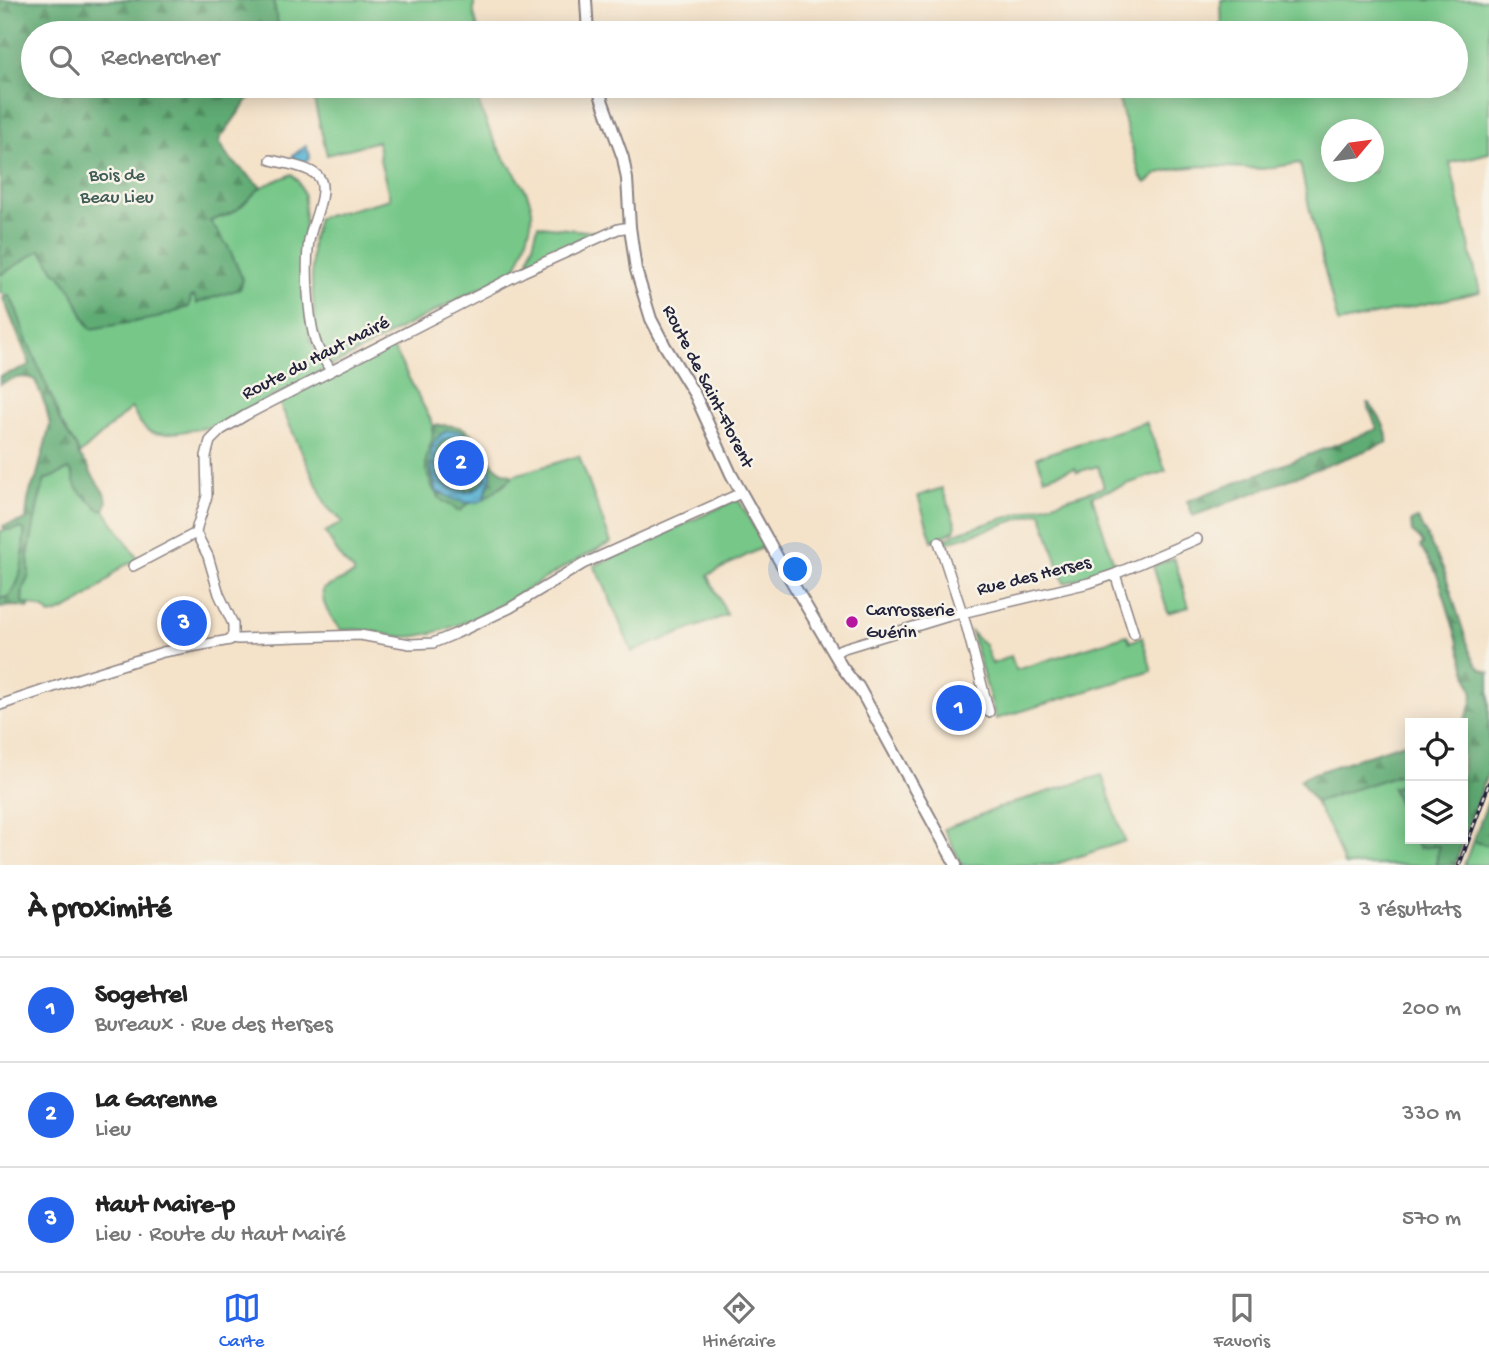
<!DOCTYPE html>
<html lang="fr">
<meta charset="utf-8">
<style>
body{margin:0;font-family:"Gochi Hand",sans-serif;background:#f6f6f6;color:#222}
.controls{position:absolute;right:21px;bottom:21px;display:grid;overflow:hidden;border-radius:0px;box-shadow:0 4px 18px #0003}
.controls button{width:63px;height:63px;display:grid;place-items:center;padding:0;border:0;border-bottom:2px solid #e0e0e0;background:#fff;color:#222;font:35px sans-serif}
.compass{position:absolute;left:1321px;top:119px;width:63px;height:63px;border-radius:50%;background:#fff;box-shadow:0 4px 18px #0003;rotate:61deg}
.you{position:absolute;left:796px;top:570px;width:24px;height:24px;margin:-18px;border:5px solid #fff;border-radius:50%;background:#1a73e8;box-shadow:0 0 0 10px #1a73e833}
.badge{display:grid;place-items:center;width:46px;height:46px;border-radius:50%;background:#2563eb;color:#fff;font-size:23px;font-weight:700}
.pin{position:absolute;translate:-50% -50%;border:4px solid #fff;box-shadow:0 2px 7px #0006}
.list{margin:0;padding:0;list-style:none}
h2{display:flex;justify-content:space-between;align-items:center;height:91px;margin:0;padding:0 28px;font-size:30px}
h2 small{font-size:23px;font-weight:400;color:#767676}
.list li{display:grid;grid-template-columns:46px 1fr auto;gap:21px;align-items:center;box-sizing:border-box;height:105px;padding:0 28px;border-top:2px solid #e0e0e0}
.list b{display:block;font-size:26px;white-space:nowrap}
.list p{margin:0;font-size:23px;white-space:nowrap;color:#767676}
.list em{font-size:23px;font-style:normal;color:#767676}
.icon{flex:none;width:38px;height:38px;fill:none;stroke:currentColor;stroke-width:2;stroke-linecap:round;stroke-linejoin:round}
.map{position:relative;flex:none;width:1489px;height:865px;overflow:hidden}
.search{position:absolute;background:#fff;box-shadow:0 4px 18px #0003;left:21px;right:21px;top:21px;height:77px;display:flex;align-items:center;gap:18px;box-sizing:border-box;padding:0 24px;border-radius:38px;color:#767676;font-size:26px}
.sheet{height:406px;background:#fff}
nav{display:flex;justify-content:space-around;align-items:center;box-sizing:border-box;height:98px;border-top:2px solid #e0e0e0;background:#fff;font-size:19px;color:#767676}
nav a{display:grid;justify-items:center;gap:4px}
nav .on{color:#2563eb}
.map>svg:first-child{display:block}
</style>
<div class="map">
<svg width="1489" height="865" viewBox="0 0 1489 865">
<defs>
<pattern id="forest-firs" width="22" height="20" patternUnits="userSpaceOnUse" patternTransform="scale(1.75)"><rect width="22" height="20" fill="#60ac74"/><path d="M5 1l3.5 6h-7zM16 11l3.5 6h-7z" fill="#4f8c60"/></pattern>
<pattern id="water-waves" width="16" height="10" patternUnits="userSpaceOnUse" patternTransform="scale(1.75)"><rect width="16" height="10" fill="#57b4d5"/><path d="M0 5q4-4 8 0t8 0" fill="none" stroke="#4892ae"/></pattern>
</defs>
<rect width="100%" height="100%" fill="#f7f3e8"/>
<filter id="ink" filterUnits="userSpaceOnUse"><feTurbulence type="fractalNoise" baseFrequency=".0143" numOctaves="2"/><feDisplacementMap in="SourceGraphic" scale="14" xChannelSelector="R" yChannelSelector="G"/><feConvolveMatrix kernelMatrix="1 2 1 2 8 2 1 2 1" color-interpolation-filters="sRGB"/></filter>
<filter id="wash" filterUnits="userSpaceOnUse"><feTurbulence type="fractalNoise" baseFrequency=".00686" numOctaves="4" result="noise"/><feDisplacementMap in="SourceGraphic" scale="28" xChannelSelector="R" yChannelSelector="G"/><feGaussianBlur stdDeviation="1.57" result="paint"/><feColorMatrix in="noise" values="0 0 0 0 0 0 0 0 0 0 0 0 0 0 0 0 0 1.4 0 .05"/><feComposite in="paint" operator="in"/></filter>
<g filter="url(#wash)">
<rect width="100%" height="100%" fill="#f4e2c9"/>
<path fill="#76c788" stroke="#4c7462" stroke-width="2" fill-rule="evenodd" d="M 273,0 L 474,0 L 474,14 L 479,33 L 280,33 Z
M 1221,0 L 1489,0 L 1489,153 L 1450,163 L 1480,292 L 1338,323 L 1309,207 L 1300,163 L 1263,169 L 1205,166 L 1181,168 L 1159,173 L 1146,183 L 1140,176 L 1115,86 L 1456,86 L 1456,33 L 1222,33 ZM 1332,130 L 1374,130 L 1374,172 L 1332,172 Z
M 308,86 L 473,86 C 480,107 487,128 498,147 C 509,168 528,185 532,210 C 533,220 529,232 526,242 C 522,253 520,263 512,272 L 398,330 L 332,366 L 323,351 L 315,325 L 312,284 L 312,241 L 318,218 L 390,199 L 380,160 L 378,141 L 327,155 L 312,92 Z
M 292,174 L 298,181 L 304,194 L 305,234 L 302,260 L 310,339 L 325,369 L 221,424 C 209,428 163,436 153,433 C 142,430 137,416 131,408 L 79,455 L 55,424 L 7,296 L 0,292 L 0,275 L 40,250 L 48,260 L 54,271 L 59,274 L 72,291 L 88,326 L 195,295 L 197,303 L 218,234 L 210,221 L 229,214 L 238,209 L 261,187 Z
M 538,225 L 541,226 L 595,232 L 528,264 Z
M 392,346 L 434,426 C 433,430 434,433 434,437 C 434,438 430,446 429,448 C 423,465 428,477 435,492 L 467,504 L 479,501 L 512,478 L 511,476 L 579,456 L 611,543 C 545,571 489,625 417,636 C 399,639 381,632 363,630 C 356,629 348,630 341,630 C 331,617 321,606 323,589 L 354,574 L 354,571 L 343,561 L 325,532 L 343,522 L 327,507 L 279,402 Z
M 1146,422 L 1166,471 L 1092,496 L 1115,567 L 1113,564 L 1109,566 L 1110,569 L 1083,578 L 1064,583 L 1041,512 L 946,543 L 945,539 L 960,532 L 1104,487 L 1098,466 L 1077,472 L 1075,468 L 1044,478 L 1037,457 Z
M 69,469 L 72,471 L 85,496 L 100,510 L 104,509 L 138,559 C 132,563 125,564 119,569 C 114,572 111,577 107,581 C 92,594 70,611 50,615 L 44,609 L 22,602 L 23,589 L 29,575 L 28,556 L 38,504 L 45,479 L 51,478 Z
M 942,488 L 956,525 L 954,531 L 932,541 L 918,496 Z
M 738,499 L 765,546 L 708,575 L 727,615 L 632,652 L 602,580 L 594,566 Z
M 22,528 L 25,531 C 23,539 24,546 23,555 C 22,570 18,589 6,598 L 0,597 L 0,531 Z
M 1174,558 L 1189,607 L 1168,613 L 1153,566 Z
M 971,632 L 980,641 L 984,643 L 992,664 L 1011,656 L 1016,670 L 1127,635 L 1130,642 L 1142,637 L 1152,671 L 996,719 Z
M 1410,771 L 1410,783 L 1392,788 L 1410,828 L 1410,839 L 1415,839 L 1419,848 L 1439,845 L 1436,865 L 1344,865 L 1333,836 L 1315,802 Z
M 1102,775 L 1125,841 L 1053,865 L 962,865 L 944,829 L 1009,804 Z
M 1473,841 L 1486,845 L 1489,845 L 1489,865 L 1464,865 Z"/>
<path fill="url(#forest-firs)" stroke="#416758" stroke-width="2" fill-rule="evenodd" d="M 0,0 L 273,0 L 280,33 L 33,33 L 33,86 L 258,86 L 219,140 L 227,156 L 261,187 L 238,209 L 229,214 L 210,221 L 229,248 L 243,280 L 240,289 L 197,303 L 194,296 L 191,297 L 189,307 L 157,318 L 91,329 L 88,326 L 72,291 L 59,274 L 54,271 L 48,260 L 41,250 L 0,275 Z
M 7,296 L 10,296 L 17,311 L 26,338 L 53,400 L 60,421 L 77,448 L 79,455 L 88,466 L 91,473 L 106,496 L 107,503 L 104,509 L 100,510 C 90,499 72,491 73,474 L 69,469 L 51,478 L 45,479 L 38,504 L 28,556 L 29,575 L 23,589 L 22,602 L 30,605 L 28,608 L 17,606 L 0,607 L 0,597 L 6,598 C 18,589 22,570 23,555 C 24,546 23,539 25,531 L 22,528 L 5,530 L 3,526 L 26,520 C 27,506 28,491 36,479 L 50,425 L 46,407 L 35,380 C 24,374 11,379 0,384 L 0,376 L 28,367 L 30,364 L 3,298 Z
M 1367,403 L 1369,403 C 1378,414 1389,430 1387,444 L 1383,444 L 1193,516 L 1187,501 L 1377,429 Z
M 436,425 C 444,425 451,425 459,427 C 483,433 485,470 510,474 L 512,478 L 484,499 L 467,504 L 460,511 L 457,511 C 453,505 449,505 444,502 C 433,494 425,474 426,461 C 427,449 435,441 432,429 ZM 449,431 L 452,437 C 448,438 445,438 442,441 C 432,450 433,474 442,483 C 455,496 476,492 486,479 L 485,471 L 467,444 L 471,438 C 480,448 494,466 490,480 C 489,486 486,491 485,497 L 437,494 L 436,491 L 430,469 L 440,435 Z
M 1418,519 L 1444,570 L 1470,652 C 1475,662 1478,670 1489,672 L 1489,770 L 1471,818 L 1455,865 L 1436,865 L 1439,846 L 1419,848 L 1415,839 L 1463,839 L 1462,723 C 1469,714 1472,705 1473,694 L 1440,582 L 1434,568 L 1420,546 L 1423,544 L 1420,539 L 1412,532 L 1411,521 Z
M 1410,741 L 1410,771 L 1315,802 L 1300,780 L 1306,776 Z
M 1410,783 L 1410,828 L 1392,788 Z
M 1489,799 L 1489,845 L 1486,845 L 1473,841 Z"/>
<path fill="url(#water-waves)" stroke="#3c6b88" stroke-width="2" d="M 306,146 L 310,155 L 309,159 L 301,164 L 293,161 L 293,155 Z
M 447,431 L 459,431 L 466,434 C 458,437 447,436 441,442 C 437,446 436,452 435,457 C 435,462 435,469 437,474 C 441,487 461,495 474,490 C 479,487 483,483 486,479 L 485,471 L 467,443 L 471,437 C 479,447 492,463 491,476 C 490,483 489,481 487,487 C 487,488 485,497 484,498 C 477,508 449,500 444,493 L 437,492 C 432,472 422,443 447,431 Z"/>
</g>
<g filter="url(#ink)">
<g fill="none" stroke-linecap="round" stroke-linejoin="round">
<g stroke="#8b8282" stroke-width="12">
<path id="minor" d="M 271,160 C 285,164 313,167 320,179 C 328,193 311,225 309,241 C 305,266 308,319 316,343 C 319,353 326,362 331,371
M 939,542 L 967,628 L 989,712
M 133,566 L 196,533
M 1115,574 L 1134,634
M 232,638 L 238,639 L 360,635 L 410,644 L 433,643 L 455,634 L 510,608 L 583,564 L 741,493
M 834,654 L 841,649 L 949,616 L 1089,583 L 1115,574 L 1197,539
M 0,705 L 80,678 L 163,652 L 230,640 L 233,634 L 233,624 L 219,594 L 208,556 L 196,533 L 197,527 L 207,496 L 206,456 L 210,441 L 221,430 L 246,415 L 523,272 L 618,229 L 630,227"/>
</g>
<g stroke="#8b8282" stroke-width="14">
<path id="tertiary" d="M 586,0 L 588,33
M 597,86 L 623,158 L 627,179 L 630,227 L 636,270 L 651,319 L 665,346 L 695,395 L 731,474 L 779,560 L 842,667 L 861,692
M 858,686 L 956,865"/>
</g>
<use href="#minor" stroke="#fff" stroke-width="9"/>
<use href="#tertiary" stroke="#fff" stroke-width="10"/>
<g stroke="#22223b" stroke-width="4.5">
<path id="rail" d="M 1459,865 L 1489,783"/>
</g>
<use href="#rail" stroke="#f7f3e8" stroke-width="2" stroke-dasharray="5" stroke-linecap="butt"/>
</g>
</g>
<circle fill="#b5179e" stroke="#f7f3e8" stroke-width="2.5" cx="852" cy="622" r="7"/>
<g text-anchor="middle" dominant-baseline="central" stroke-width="5" stroke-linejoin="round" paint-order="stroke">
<g font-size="19" fill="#3f5c56" stroke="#f7f3e8">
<text x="117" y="176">Bois de<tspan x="117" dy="22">Beau Lieu</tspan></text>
</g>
<g font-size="19" fill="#22223b" stroke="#f7f3e8">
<text transform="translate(316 359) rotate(-27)">Route du Haut Mairé</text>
<text transform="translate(707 387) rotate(63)">Route de Saint-Florent</text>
<text transform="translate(1034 577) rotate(-14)">Rue des Herses</text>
</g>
<g font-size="19" fill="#22223b" stroke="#f7f3e8" text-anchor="start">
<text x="866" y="611">Carrosserie<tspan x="866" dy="22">Guérin</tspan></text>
</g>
</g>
</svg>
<div class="controls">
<button><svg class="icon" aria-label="locate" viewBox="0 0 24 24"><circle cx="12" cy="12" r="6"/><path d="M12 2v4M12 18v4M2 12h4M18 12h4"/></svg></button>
<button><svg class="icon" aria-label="layers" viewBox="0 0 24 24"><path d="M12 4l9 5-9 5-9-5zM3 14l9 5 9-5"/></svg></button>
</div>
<svg class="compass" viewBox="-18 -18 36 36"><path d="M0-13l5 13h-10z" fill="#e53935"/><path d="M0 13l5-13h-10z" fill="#767676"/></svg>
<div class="you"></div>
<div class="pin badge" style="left:959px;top:708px">1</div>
<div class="pin badge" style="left:461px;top:463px">2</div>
<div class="pin badge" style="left:184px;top:623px">3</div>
<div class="search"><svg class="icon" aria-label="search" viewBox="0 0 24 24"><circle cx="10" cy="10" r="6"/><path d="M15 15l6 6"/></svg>Rechercher</div>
</div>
<section class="sheet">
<h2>À proximité<small>3 résultats</small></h2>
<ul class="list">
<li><span class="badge">1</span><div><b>Sogetrel</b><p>Bureaux · Rue des Herses</p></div><em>200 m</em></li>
<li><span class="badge">2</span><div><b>La Garenne</b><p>Lieu</p></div><em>330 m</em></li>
<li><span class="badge">3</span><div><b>Haut Maire-p</b><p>Lieu · Route du Haut Mairé</p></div><em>570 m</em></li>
</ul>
</section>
<nav>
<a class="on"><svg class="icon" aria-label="map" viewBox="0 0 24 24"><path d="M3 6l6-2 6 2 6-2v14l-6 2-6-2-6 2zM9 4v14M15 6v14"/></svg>Carte</a>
<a><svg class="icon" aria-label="directions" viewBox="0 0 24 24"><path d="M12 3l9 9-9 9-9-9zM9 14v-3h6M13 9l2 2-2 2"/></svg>Itinéraire</a>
<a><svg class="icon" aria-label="saved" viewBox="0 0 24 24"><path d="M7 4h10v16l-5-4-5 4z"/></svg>Favoris</a>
</nav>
